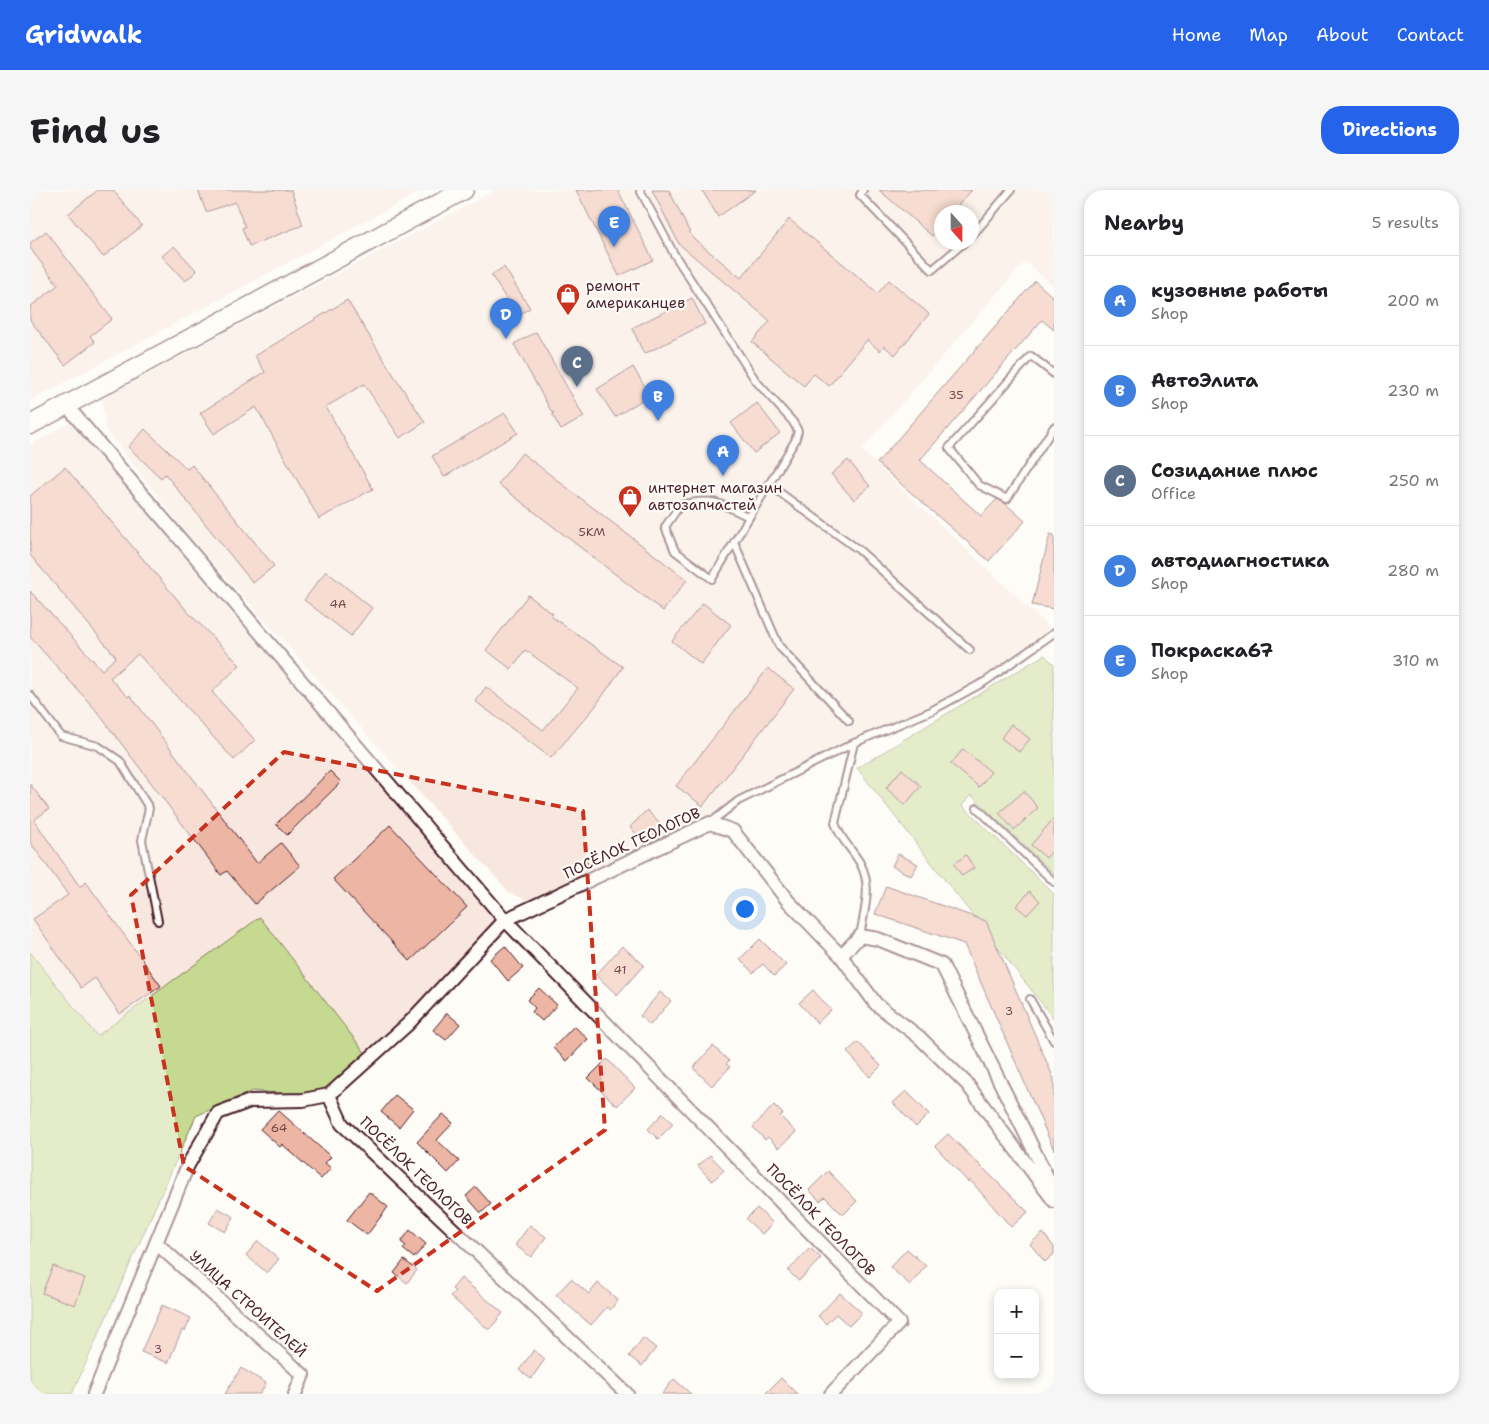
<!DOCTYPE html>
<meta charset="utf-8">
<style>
body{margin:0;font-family:"Shantell Sans",sans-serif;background:#f6f6f6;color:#202124}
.controls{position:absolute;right:15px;bottom:15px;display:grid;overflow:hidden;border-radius:10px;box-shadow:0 2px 8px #0003}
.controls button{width:45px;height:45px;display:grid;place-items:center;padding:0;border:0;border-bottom:1px solid #e0e0e0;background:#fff;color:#202124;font:25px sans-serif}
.compass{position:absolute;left:904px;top:15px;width:45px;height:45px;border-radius:50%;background:#fff;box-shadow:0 2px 8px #0003;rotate:159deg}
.you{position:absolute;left:714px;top:718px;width:18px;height:18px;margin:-12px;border:4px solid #fff;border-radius:50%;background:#1a73e8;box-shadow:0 0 0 8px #1a73e833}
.badge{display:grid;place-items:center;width:32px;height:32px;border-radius:50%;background:#2563eb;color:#fff;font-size:16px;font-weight:700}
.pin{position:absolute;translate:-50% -41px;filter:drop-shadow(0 1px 2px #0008)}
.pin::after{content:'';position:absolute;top:26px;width:18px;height:15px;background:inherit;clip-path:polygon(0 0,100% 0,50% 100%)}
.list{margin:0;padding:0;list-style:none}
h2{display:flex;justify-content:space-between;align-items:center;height:65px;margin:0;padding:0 20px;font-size:21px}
h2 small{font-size:16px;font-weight:400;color:#757577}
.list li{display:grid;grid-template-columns:32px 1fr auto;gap:15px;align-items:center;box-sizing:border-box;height:90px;padding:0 20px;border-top:1px solid #e0e0e0}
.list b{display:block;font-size:19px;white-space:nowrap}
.list p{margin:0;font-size:16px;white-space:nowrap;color:#757577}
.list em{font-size:16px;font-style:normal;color:#757577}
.map{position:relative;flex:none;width:1024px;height:1204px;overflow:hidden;border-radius:20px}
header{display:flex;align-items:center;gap:30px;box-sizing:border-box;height:70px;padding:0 25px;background:#2563eb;color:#fff}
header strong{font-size:24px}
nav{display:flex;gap:28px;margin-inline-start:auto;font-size:18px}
.intro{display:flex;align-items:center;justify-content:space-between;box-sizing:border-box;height:120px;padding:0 30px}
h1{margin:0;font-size:35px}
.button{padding:12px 22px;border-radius:20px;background:#2563eb;color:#fff;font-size:18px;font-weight:700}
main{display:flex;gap:30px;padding:0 30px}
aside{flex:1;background:#fff;border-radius:20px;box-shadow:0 2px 8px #0003}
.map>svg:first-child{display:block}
</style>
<header>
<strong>Gridwalk</strong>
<nav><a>Home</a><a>Map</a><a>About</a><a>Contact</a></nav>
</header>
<div class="intro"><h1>Find us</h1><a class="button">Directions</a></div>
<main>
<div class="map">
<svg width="1024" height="1204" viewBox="0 0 1024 1204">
<rect width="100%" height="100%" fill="#fdfcf7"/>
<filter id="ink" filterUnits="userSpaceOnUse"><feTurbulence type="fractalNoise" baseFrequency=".02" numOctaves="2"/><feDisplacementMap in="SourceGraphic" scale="10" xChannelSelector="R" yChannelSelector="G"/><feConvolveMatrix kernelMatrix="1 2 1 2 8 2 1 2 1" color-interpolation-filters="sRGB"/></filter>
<g filter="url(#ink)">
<path fill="#f8e7de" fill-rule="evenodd" d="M 0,0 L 393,0 L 0,211 Z
M 466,0 L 1024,0 L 1024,96 L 995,71 L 831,260 L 1023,441 L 959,487 L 678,627 L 498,711 L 478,701 L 159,346 L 76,240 L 72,208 ZM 912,22 L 942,22 L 942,52 L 912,52 Z
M 44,230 L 475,735 L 340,869 L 231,727 L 67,846 L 0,762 L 0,255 Z"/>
<path fill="#c5da90" stroke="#887c5e" d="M 1014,465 L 1024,474 L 1024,684 L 941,605 L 932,615 L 1024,704 L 1024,829 L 827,578 Z
M 230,727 L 340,869 L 287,906 L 222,901 L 166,926 L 42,1204 L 0,1204 L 0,762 L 67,846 Z"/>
<path fill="#edb5a3" stroke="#4a1f2b" d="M 68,0 L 83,0 L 112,36 L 73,67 L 38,24 Z
M 168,0 L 261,0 L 273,35 L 219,56 L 212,38 L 215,37 L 205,12 L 176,22 Z
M 546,0 L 588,0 L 623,70 L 589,86 Z
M 622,0 L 639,0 L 662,47 L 711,88 L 759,29 L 848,103 L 859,90 L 899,124 L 865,165 L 854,156 L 850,161 L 837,150 L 799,196 L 784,184 L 774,196 L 722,152 L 740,131 L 649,54 Z
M 672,0 L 726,0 L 688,27 Z
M 849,0 L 942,0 L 922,22 L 912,22 L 912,35 L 902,46 Z
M 16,41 L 82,129 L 60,146 L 65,152 L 35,175 L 0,130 L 0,117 L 28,95 L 0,58 L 0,53 Z
M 144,56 L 167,81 L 155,91 L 132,66 Z
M 474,77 L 500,118 L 487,126 L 461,85 Z
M 1005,91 L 1024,108 L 1024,140 L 1012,130 L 890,270 L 951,326 L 967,309 L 976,314 L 995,331 L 959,371 L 847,273 Z
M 662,108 L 675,134 L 614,164 L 602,138 Z
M 317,110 L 363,184 L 395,232 L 370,248 L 334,194 L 296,217 L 343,299 L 289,329 L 226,217 L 184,244 L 170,223 L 235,182 L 225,166 Z
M 506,142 L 554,227 L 531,240 L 522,224 L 524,222 L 522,223 L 484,154 Z
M 603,177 L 620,205 L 585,227 L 567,199 Z
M 727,213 L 750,243 L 724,263 L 701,233 Z
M 475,223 L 488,243 L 414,287 L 402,266 Z
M 115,239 L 157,279 L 162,275 L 244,376 L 223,393 L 135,284 L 131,288 L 98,257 Z
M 492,263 L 657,390 L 633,421 L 468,294 Z
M 818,270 L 840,296 L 824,310 L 801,284 Z
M 35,277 L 158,422 L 210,475 L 182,502 L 225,550 L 204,570 L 108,464 L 80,488 L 98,507 L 100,505 L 227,673 L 251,653 L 270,676 L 225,714 L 197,681 L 191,685 L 65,519 L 0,447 L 0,401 L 72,480 L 86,467 L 0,365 L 0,306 Z
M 1020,344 L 1024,345 L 1024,419 L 1002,415 Z
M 296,381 L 342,418 L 321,446 L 274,410 Z
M 498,405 L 523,424 L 521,426 L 593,477 L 564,518 L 521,568 L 445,511 L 456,497 L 513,540 L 548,498 L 495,460 L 481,479 L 456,460 Z
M 673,413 L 701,435 L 671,474 L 642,451 Z
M 738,478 L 764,499 L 673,616 L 646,596 Z
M 981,534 L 1000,549 L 989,562 L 971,548 Z
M 933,559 L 961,582 L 949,597 L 921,574 Z
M 872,579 L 891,596 L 875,615 L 856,598 Z
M 300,581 L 311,592 L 257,645 L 246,634 Z
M 0,594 L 19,619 L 4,630 L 50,697 L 56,692 L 131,796 L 90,824 L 65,788 L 51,798 L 3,729 L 38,705 L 0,652 Z
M 994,601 L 1008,618 L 984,640 L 969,623 Z
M 617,620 L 632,636 L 615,653 L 600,637 Z
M 1024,628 L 1024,659 L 1016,668 L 1001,655 Z
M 360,635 L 437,717 L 380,771 L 303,689 Z
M 868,664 L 888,674 L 881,686 L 862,676 Z
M 936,665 L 944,678 L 932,686 L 924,674 Z
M 856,696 L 956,731 L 1024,889 L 1024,960 L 934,754 L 845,724 Z
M 1000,701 L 1010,711 L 997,725 L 986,716 Z
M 730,749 L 756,775 L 744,786 L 733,774 L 723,783 L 710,769 Z
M 475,756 L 493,778 L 478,791 L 460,769 Z
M 592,756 L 614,775 L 587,805 L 566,785 Z
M 509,798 L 527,815 L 512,831 L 502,822 L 505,818 L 497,810 Z
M 783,800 L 801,820 L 787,833 L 769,813 Z
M 630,802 L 641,811 L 620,835 L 610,826 Z
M 417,823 L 430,834 L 416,850 L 403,840 Z
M 544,836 L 558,849 L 537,871 L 523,858 Z
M 828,852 L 851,876 L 840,887 L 817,862 Z
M 683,856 L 699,871 L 696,874 L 700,877 L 682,896 L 663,878 Z
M 577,869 L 605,898 L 587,916 L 558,888 Z
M 876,901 L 899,924 L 886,937 L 863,913 Z
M 365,905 L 383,919 L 369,937 L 351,922 Z
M 744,915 L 753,924 L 750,926 L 766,942 L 749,958 L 738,947 L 735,950 L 723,937 Z
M 248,920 L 301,967 L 295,973 L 301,978 L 291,989 L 252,954 L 250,957 L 230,939 Z
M 633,923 L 643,934 L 628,949 L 618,939 Z
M 413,924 L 423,933 L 407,950 L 429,971 L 418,983 L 387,952 Z
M 918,944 L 998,1022 L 981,1037 L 940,990 L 938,992 L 905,956 Z
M 680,965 L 694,980 L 682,991 L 668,976 Z
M 798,981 L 827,1011 L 813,1025 L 795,1007 L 790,1011 L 779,1000 Z
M 446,997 L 461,1014 L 451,1023 L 436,1006 Z
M 339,1002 L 358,1017 L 337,1045 L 317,1030 Z
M 188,1018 L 204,1027 L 195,1042 L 179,1033 Z
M 727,1018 L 743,1033 L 732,1044 L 716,1029 Z
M 500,1035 L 516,1047 L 501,1067 L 485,1055 Z
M 380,1040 L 396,1054 L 384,1068 L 373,1059 L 376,1056 L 371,1052 Z
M 1013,1043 L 1024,1057 L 1024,1064 L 1015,1072 L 1000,1054 Z
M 228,1051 L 249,1069 L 237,1083 L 216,1065 Z
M 780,1058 L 791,1068 L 769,1091 L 758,1081 Z
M 877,1059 L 896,1076 L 880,1095 L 860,1077 Z
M 374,1070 L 387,1080 L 377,1093 L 364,1083 Z
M 23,1076 L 55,1088 L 45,1115 L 12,1103 Z
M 431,1088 L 473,1123 L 459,1140 L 420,1106 L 425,1101 L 422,1099 Z
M 541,1089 L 559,1104 L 568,1093 L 588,1110 L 580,1120 L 577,1117 L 561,1135 L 526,1105 Z
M 810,1103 L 832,1123 L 819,1136 L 806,1124 L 796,1134 L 788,1126 Z
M 132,1115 L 161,1128 L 155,1141 L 152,1140 L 138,1173 L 111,1162 Z
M 613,1148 L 626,1158 L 612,1176 L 599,1166 Z
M 504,1160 L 515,1169 L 501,1189 L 489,1180 Z
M 211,1178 L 236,1193 L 230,1204 L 195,1204 Z
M 751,1188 L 767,1204 L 735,1204 Z
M 644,1189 L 661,1204 L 632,1204 Z"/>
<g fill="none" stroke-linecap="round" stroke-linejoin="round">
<g stroke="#4a1f2b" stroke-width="10">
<path id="lane" d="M 610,0 L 644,64 L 726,191 L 763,232 L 768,241 L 765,251 L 682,389 L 645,361 L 635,337 L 650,315 C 683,307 690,313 719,327
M 833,0 L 830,5 L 902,80 L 935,52
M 942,46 L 981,0
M 1024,184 L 1001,166 L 919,258 L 949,295 L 977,309 L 1024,237
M 738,294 L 829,360 L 940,460
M 704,352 L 749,456 L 819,531
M 0,505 L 31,546 L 68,556 L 90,571 L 119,618 L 112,650 L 128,731
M 947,618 L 1024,692
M 680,633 L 708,611 L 824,553
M 830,746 C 834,721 843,696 830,673 C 822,659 810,649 805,633 L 824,553 L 901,521 L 956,491 L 1024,443
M 1000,809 L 1024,851"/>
</g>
<g stroke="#4a1f2b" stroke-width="16">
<path id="street" d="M 36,215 L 475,730 L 869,1133 L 801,1204
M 811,766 L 830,746 L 848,749 L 912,775 L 1023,999
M 126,1053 L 273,1185 L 265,1204
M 64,1204 L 158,975 L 188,923 L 220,911 L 273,910 L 299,905
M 597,1204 L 312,934 L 299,905 L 378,834 L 475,730 L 680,633 L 703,641 L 758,711 L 811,766 L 846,814 L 889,847 L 937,894 L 1024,1011"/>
</g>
<g stroke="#4a1f2b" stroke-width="21">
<path id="secondary" d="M 0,235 L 434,0"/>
</g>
<use href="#lane" stroke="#fdfcf7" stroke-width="6"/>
<use href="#street" stroke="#fdfcf7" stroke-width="12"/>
<use href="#secondary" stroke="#fdfcf7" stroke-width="18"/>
</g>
</g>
<path d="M0 0H1024V1204H0ZM 254,562 L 553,621 L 575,940 L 347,1101 L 154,976 L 101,705 Z" fill="#fdfcf7" fill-opacity=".55" fill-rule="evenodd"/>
<path fill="none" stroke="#c8321e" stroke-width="4" stroke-dasharray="10 6" stroke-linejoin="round" d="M 254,562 L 553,621 L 575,940 L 347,1101 L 154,976 L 101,705 Z"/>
<defs>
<g id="shop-pin" transform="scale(1.25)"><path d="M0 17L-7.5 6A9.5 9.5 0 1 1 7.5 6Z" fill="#c8321e" stroke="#fdfcf7"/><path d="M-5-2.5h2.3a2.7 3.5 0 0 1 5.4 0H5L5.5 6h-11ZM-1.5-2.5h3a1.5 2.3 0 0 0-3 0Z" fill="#fff"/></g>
</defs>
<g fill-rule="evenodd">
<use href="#shop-pin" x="538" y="105"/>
<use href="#shop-pin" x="600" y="307"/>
</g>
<g text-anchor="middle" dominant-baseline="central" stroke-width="4.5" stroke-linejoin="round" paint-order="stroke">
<g font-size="12" fill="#734449">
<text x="926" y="205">35</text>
<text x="562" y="342">5КМ</text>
<text x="308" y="414">4А</text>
<text x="590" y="780">41</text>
<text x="979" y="821">3</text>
<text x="249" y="938">64</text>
<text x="128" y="1159">3</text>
</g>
<g font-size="15" fill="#4a1f2b" stroke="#fdfcf7" text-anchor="start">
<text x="556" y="96">ремонт<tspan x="556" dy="17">американцев</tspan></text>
<text x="618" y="298">интернет магазин<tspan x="618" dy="17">автозапчастей</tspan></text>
</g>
<g font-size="15" fill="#4a1f2b" stroke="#fdfcf7">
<text transform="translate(602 653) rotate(-25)">ПОСЁЛОК ГЕОЛОГОВ</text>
<text transform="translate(386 981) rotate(44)">ПОСЁЛОК ГЕОЛОГОВ</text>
<text transform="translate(791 1030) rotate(46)">ПОСЁЛОК ГЕОЛОГОВ</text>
<text transform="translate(218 1114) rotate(42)">УЛИЦА СТРОИТЕЛЕЙ</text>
</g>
</g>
</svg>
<div class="controls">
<button>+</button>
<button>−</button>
</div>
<svg class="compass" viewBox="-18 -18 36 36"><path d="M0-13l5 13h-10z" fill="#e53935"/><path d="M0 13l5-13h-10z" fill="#757577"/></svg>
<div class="you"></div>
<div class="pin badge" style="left:693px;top:286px;background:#3f7fe0">A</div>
<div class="pin badge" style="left:628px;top:231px;background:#3f7fe0">B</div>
<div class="pin badge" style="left:547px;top:197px;background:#5c6f8a">C</div>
<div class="pin badge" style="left:476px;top:149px;background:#3f7fe0">D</div>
<div class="pin badge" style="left:584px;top:57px;background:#3f7fe0">E</div>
</div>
<aside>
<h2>Nearby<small>5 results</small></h2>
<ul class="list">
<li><span class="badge" style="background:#3f7fe0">A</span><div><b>кузовные работы</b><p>Shop</p></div><em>200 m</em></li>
<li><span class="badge" style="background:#3f7fe0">B</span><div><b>АвтоЭлита</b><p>Shop</p></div><em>230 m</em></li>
<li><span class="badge" style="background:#5c6f8a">C</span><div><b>Созидание плюс</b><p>Office</p></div><em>250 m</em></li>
<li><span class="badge" style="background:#3f7fe0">D</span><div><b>автодиагностика</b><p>Shop</p></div><em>280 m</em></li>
<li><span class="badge" style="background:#3f7fe0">E</span><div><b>Покраска67</b><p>Shop</p></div><em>310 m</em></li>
</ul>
</aside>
</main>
